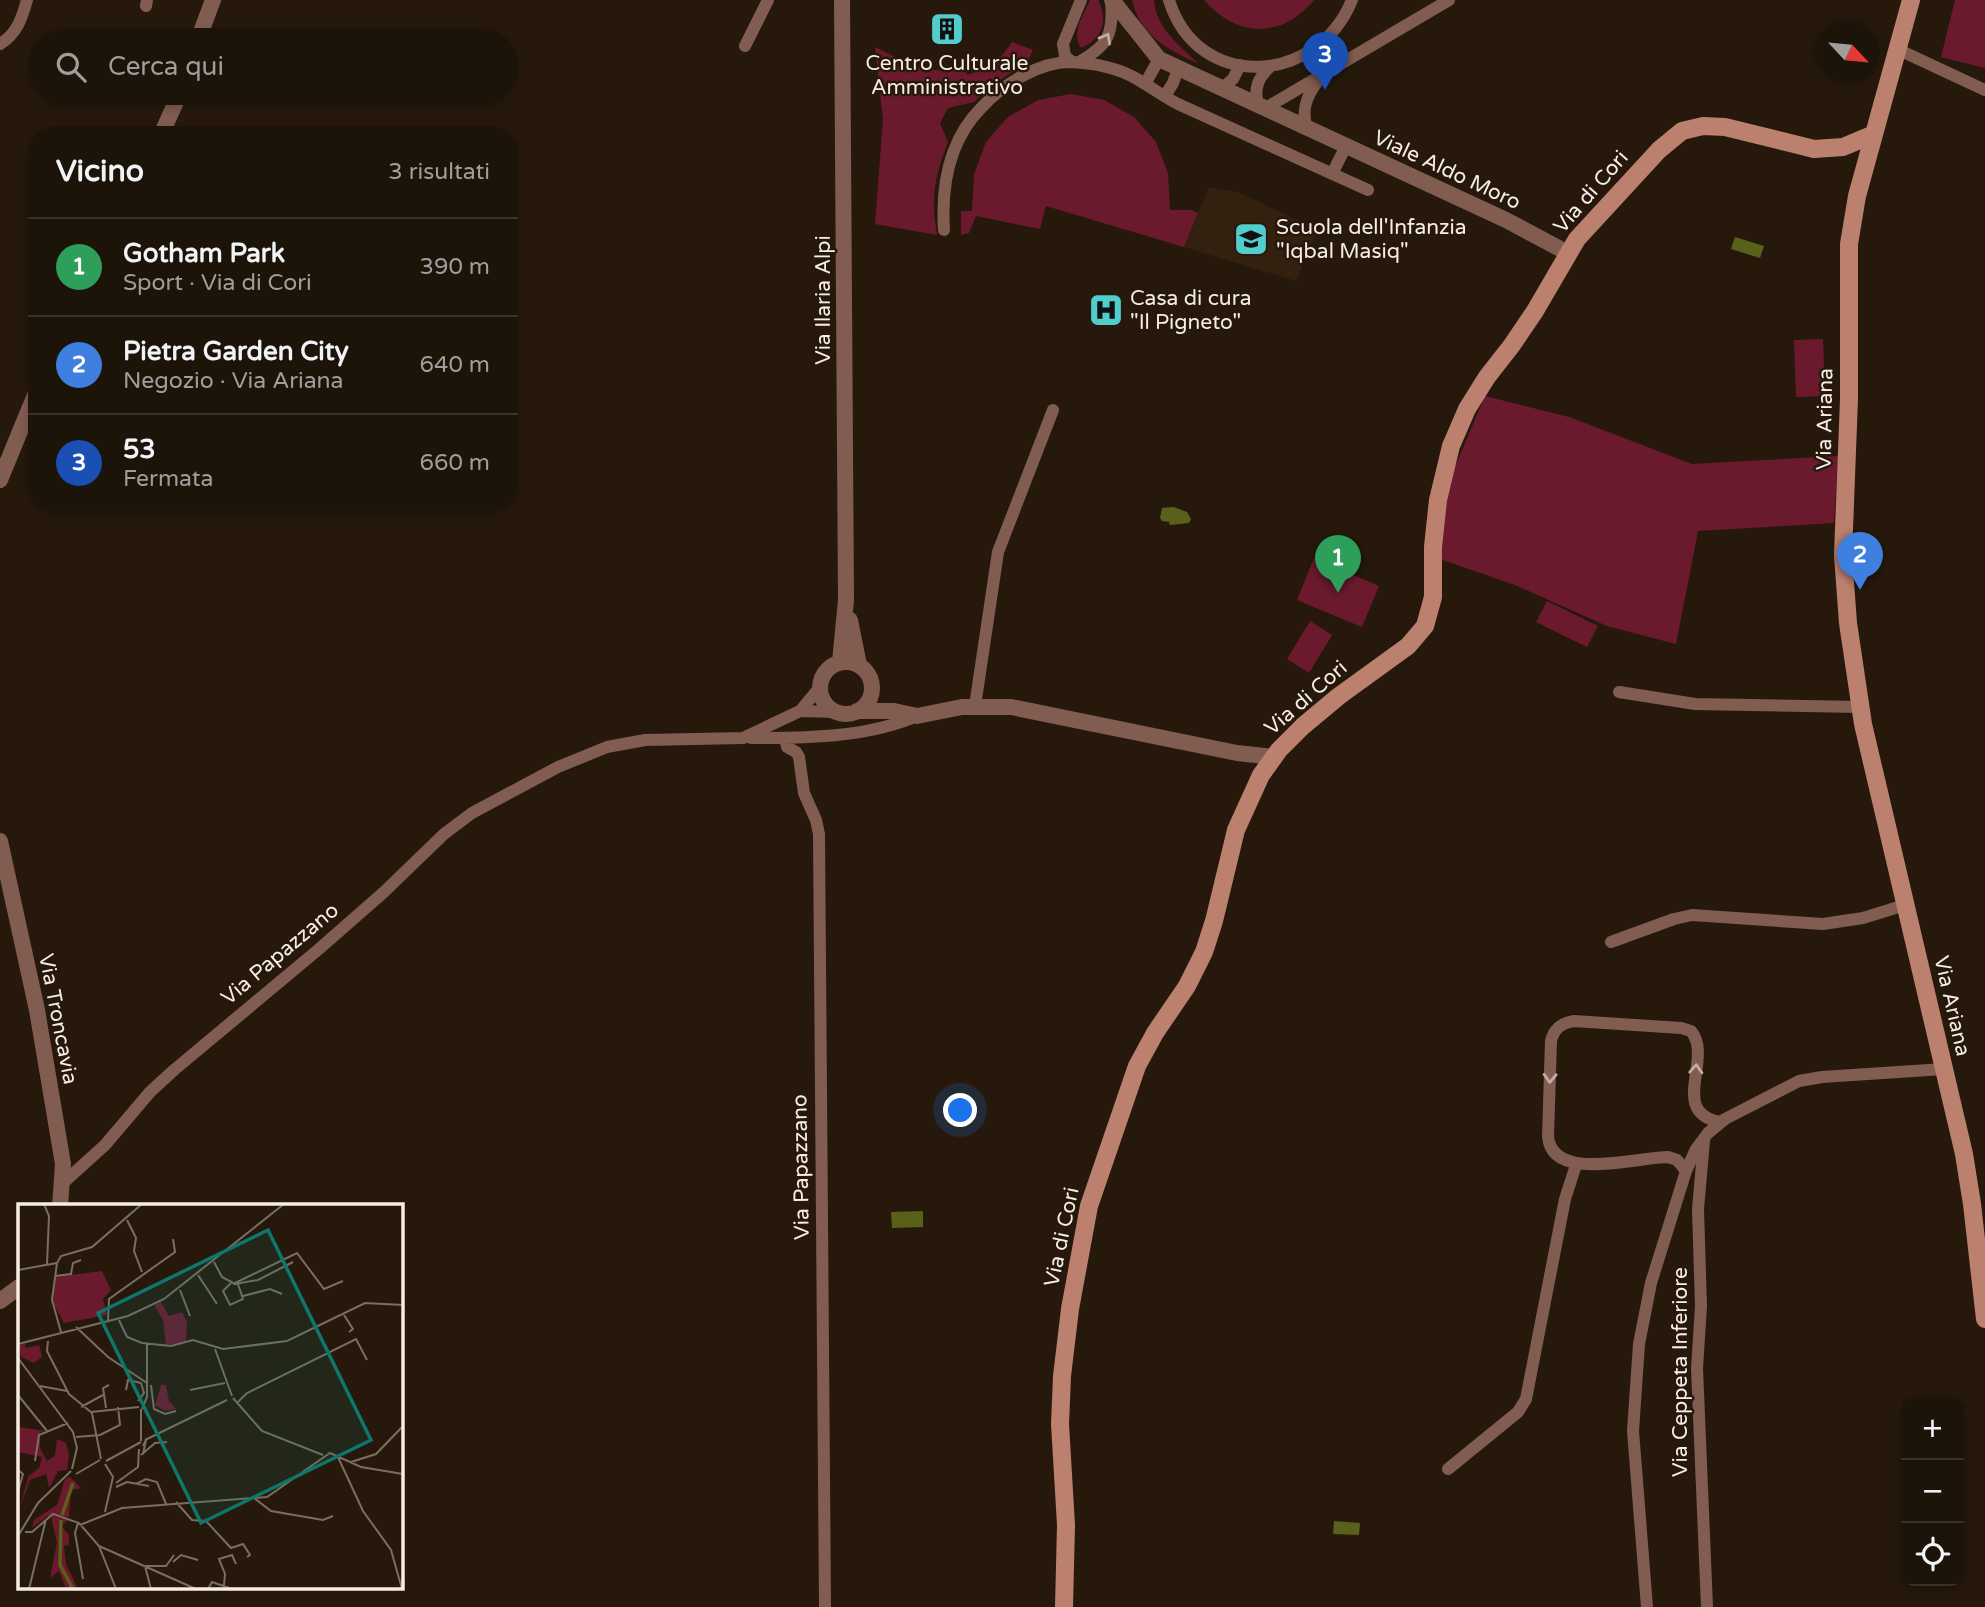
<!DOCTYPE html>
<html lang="it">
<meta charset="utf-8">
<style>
body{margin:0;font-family:"Varela Round",sans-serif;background:#292017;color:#f1f3f6}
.controls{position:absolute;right:21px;bottom:21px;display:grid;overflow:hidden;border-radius:14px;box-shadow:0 4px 10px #0003}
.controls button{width:63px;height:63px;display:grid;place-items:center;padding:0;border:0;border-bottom:2px solid #3a322a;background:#1c1309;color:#f1f3f6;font:35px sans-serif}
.compass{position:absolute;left:1817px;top:21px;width:63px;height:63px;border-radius:50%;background:#1c1309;box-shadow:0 4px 10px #0003;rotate:116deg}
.you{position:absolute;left:961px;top:1111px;width:24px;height:24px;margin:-18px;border:5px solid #fff;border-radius:50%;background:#1a73e8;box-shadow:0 0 0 10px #1a73e833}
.badge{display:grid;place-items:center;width:46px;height:46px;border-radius:50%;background:#7c3aed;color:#fff;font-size:23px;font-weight:700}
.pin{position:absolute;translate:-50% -58px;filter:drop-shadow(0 2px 4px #0008)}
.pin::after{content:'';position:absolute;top:37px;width:24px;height:21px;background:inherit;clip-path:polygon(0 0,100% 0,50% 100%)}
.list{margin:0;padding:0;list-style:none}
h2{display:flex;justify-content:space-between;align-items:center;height:91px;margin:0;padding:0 28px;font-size:30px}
h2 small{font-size:23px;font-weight:400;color:#a09e9c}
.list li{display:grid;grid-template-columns:46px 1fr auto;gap:21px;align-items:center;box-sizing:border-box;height:98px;padding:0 28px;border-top:2px solid #3a322a}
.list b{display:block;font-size:26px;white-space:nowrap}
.list p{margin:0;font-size:23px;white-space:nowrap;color:#a09e9c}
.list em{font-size:23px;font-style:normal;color:#a09e9c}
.icon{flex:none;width:38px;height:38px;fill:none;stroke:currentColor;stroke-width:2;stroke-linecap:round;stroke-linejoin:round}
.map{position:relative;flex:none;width:1985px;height:1607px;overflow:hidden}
.search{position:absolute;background:#1c1309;box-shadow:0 4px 10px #0003;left:28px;top:28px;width:490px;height:77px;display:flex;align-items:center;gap:18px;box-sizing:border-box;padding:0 24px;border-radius:38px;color:#a09e9c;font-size:26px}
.panel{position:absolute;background:#1c1309;box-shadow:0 4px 10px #0003;left:28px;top:126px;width:490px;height:385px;border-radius:28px}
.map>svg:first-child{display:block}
</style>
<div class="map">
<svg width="1985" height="1607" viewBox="0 0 1985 1607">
<rect width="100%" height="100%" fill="#26190c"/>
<path fill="#33200e" d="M 1209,187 L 1238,192 L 1318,230 L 1296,281 L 1184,247 Z"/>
<path fill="#6b1a2e" d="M 1090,0 L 1098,0 C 1109,20 1102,40 1081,48 C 1071,31 1083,17 1090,0 Z
M 1132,0 L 1154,0 C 1155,27 1181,47 1199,64 C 1169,50 1140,36 1132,0 Z
M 1204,0 L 1314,0 C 1282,39 1237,38 1204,0 Z
M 1955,0 L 1985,0 L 1985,68 L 1941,57 Z
M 1012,42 L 1033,50 L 1027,63 L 995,83 L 974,102 L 948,108 L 940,123 L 948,142 C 934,179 931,196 937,235 L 875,224 L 883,120 L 875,47 C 908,63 926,75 964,69 L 967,75 C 987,69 1001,60 1012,42 Z
M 1071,94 L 1104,100 L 1134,117 L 1156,142 L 1168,173 L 1170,210 L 1191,210 L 1198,213 L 1184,247 L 1046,206 L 1040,229 L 976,216 L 969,233 L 961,235 L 961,211 L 972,211 L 974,174 L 986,142 L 1008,117 L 1038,100 Z
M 1823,339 L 1825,396 L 1796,397 L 1794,340 Z
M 1485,396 L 1569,417 L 1692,464 L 1838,456 L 1834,523 L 1698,531 L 1676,644 L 1607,626 L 1515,585 L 1440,559 L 1441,511 L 1451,476 Z
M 1314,558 L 1379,586 L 1362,627 L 1297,600 Z
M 1547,601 L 1598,626 L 1587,647 L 1536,622 Z
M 1310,621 L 1332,635 L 1309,673 L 1287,659 Z"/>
<path fill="#59601a" d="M 1735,237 L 1764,246 L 1760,258 L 1731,249 Z
M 1174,507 L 1187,512 L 1191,519 L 1189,523 L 1170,525 L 1169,522 L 1162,521 L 1160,518 L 1162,508 Z
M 923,1211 L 923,1227 L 892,1228 L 891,1212 Z
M 1334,1521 L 1360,1523 L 1359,1535 L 1333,1534 Z"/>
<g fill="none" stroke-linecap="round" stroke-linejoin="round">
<path stroke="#815c51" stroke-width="12" d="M 1169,0 C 1197,92 1317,86 1352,0
M 146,6 L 147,0
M 0,44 C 17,34 22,18 27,0
M 745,46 L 768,0
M 1897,49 L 1985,90
M 1072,62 L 1065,56 L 1063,44 L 1081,0
M 1077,63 C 1108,46 1114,35 1111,0
M 1145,84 L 1159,59
M 1221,89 L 1233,79 L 1240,65
M 1165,96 L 1173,83 L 1178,69
M 1258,106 C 1254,89 1257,78 1271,66
M 1264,109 L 1449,0
M 1307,129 C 1301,111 1306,96 1318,81
M 1332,174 L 1346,146
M 944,230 C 941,184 949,140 982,107 C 1004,84 1038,62 1071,62 C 1093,63 1118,68 1137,79 C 1151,87 1164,97 1178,104 C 1241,133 1305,161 1368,190
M 1619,692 L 1695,704 L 1859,707
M 975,706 L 998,552 L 1053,410
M 800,711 L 837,712
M 751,738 C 805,738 866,738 917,716
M 785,738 L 787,747 L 796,752 L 799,757 L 804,793 L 816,820 L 819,834 L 825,1607
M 1611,942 L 1674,919 L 1692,915 L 1823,924 L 1863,918 L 1905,905
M 1704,1141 L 1698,1209 L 1701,1306 L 1697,1368 L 1707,1607
M 1686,1171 L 1677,1160 L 1668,1157 C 1637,1157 1551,1183 1548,1136 L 1551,1041 C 1554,1028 1562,1023 1574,1021 L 1681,1028 L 1691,1031 C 1714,1058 1668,1112 1720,1122
M 63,1183 L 105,1145 L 150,1092 L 174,1070 L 319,949 L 384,892 L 444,834 L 472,813 L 558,767 L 607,747 L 645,740 L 743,738 L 800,711 L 820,687
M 1448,1469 L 1518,1412 L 1526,1399 L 1565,1199 L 1576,1165
M 1647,1607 L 1633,1431 L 1639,1344 L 1651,1283 L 1686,1171 L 1696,1149 L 1708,1133 L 1725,1119 L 1799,1081 L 1822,1077 L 1944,1069"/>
<path stroke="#815c51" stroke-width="16" d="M 1112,0 L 1159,59 L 1506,220 L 1568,253
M 198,40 L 213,0
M 161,135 L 180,93
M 0,480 L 37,390
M 850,620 L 859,665
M 840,662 L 846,600 L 842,0
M820 688a26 26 0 1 1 52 0a26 26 0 1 1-52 0Z
M 857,711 L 894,711 L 917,716 L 962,707 L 1011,707 L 1237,753 L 1273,757
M 0,841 L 37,1010 L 63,1164 L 60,1206
M 0,1301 L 19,1287"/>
<path stroke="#bc806f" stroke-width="18" d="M 1911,0 L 1857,196 L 1849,244 L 1849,399 L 1843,555 L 1848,623 L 1863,724 L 1964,1154 L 1972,1204 L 1985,1319
M 1064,1607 L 1066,1525 L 1060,1424 L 1062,1376 L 1070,1309 L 1089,1206 L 1137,1066 L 1155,1033 L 1187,986 L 1204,952 L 1214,921 L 1236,830 L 1261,775 L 1279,750 L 1303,726 L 1339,696 L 1408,646 L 1425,626 L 1433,597 L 1433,547 L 1438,500 L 1451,446 L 1467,409 L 1487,377 L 1512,345 L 1535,311 L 1577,239 L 1659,150 L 1682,131 L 1703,126 L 1725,127 L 1814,149 L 1843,147 L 1874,134"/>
</g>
<defs><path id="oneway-chevron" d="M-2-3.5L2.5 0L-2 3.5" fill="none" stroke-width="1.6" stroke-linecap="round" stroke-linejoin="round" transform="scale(1.75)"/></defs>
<g stroke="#c2aca2">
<use href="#oneway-chevron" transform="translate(1106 38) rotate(-61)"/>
<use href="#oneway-chevron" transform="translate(1696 1069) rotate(-87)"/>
<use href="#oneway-chevron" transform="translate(1550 1078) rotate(92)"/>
</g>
<defs>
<g id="building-square" transform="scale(1.75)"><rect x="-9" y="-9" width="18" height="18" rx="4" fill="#53cdcb" stroke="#26190c"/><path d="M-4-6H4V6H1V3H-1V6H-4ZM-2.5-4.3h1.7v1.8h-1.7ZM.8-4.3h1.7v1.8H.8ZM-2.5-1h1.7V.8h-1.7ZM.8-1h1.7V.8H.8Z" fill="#111"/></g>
<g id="school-square" transform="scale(1.75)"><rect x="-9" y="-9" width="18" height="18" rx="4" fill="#53cdcb" stroke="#26190c"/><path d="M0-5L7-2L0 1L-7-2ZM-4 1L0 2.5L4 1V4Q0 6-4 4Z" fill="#111"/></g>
<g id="hospital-square" transform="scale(1.75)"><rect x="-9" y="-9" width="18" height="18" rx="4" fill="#53cdcb" stroke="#26190c"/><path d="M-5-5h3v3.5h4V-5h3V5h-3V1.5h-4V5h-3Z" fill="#111"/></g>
</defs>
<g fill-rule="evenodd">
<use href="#building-square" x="947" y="29"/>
<use href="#school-square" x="1251" y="239"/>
<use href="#hospital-square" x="1106" y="310"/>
</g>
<g text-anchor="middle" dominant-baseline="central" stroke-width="5" stroke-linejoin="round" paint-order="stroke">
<g font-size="21" fill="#f7ede4" stroke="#26190c" text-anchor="start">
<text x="947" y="63" text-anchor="middle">Centro Culturale<tspan x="947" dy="24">Amministrativo</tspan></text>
<text x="1276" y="227">Scuola dell'Infanzia<tspan x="1276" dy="24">"Iqbal Masiq"</tspan></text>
<text x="1130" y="298">Casa di cura<tspan x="1130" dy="24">"Il Pigneto"</tspan></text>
</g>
<g font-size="21" fill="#f7ede4" stroke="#26190c">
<text transform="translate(1447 170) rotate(25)">Viale Aldo Moro</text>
<text transform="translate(1591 192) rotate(-49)">Via di Cori</text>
<text transform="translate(823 300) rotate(-90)">Via Ilaria Alpi</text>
<text transform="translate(1825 419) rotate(-89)">Via Ariana</text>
<text transform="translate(1306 698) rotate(-41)">Via di Cori</text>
<text transform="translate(280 954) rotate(-40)">Via Papazzano</text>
<text transform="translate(1952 1006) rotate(77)">Via Ariana</text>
<text transform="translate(58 1019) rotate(79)">Via Troncavia</text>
<text transform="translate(801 1167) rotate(-91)">Via Papazzano</text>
<text transform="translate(1062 1237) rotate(-78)">Via di Cori</text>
<text transform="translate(1680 1372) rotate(-90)">Via Ceppeta Inferiore</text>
</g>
</g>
<g transform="translate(18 1204)">
<rect width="385" height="385" fill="#26190c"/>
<path d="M 84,67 L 93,86 L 85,95 L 89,111 L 46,119 L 35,99 L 37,73 ZM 143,98 L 151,112 L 164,108 L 169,118 L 168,138 L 148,141 L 145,116 L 136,101 ZM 7,140 L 8,144 L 21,141 L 24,153 L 16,159 L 3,153 L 0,141 ZM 143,181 L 148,181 L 151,197 L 158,205 L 147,207 L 137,201 ZM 0,223 L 28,227 L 22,228 L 22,244 L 29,257 L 37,252 L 39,235 L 48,239 L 51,250 L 49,266 L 40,267 L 31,284 L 28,270 L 12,276 L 2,304 L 10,273 L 21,264 L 24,253 L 0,248 ZM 52,273 L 63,284 L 53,286 L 51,313 L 29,312 L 14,324 L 16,316 L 39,301 L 47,275 ZM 33,312 L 50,316 L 43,322 L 51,331 L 51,341 L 46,342 L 48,360 L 60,385 L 48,385 L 41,367 L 32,374 L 39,339 Z" fill="#6b1a2e"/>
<path fill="none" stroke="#59601a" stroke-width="3.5" d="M 44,311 L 55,279M 43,316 L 42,361 L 55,385"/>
<path fill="none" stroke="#7a6e62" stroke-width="2" d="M 26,0 L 31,12 L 29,60M 109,16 L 118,34 L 116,47 L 124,68M 196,58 L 204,73 L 217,80 L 240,76 L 275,58M 39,59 L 43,52 L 74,43 L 124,0M 0,66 L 39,59 L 34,96 L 43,128M 180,71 L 199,100M 37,72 L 53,70 L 55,59 L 63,56M 213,79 L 205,87 L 212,101 L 225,95 L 220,80M 215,80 L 279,49 L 306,85 L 325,77M 162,86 L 172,112M 225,92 L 252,85 L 264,90M 326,111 L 335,125 L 331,128M 100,114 L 109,133 L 124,139 L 153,142 L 175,136 L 205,145 L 269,137 L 347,99 L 385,101M 90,116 L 91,95 L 157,48 L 155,35M 58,123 L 90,153 L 129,179M 30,137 L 29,147 L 51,190 L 74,209 L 83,255M 0,140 L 110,112 L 146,95 L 266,0M 197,145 L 214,192M 0,154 L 55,228 L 59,244 L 54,265M 133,181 L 136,205 L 147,210 L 158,207M 22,182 L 49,187M 108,186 L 110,176 L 123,179 L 126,189 L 120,197M 172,186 L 207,179M 0,191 L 29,227M 215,194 L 244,227 L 305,251M 220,198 L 229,189 L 338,135 L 349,156M 63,203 L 85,191M 88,204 L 85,184 L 91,181M 124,205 L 129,193 L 129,140M 73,208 L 121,203M 58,233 L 82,231 L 102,221 L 100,203M 127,236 L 209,196M 123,237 L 123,205M 125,242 L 128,236 L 125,250M 123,251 L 137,239 L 149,238M 319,251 L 345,307 L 373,346 L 384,385M 17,257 L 21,231 L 50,219M 88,257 L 123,238M 333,258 L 358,250 L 385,222M 0,266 L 5,270 L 0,288M 58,270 L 82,256M 98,279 L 120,263 L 121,245M 118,280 L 128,275 L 139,278 L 148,300M 98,283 L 109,278 L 131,282M 236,294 L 253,307 L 305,316 L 315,312M 158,298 L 174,316 L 188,317 L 213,344 L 225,340 L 232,351 L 229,353M 87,308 L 95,273 L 87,260M 60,319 L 57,329 L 65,375M 62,321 L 104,304 L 249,293 L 312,249 L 343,263 L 385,270M 7,328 L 14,328 L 35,310 L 61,319 L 81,342 L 98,385M 0,332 L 20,299 L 53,267M 81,342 L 178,385M 155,358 L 163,351 L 180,356M 206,381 L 207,370 L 201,355 L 214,351 L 218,360M 11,385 L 28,315M 133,385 L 127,362 L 148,362 L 156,351M 190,385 L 194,378 L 214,385M 226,385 L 267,385"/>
<path fill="#0f766e" fill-opacity="0.15" stroke="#0f766e" stroke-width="3.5" d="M 250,26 L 353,236 L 183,319 L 80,109 Z"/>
<rect width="385" height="385" fill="none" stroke="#f7ede4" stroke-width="3.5"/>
</g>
</svg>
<div class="controls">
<button>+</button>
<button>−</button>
<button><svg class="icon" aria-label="locate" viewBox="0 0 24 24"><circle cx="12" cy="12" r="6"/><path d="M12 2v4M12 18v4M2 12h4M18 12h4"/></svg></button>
</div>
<svg class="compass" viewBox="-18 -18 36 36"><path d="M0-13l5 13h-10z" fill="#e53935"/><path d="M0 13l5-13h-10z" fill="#a09e9c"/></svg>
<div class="you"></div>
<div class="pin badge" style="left:1338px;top:593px;background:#2e9e5b">1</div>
<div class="pin badge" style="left:1860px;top:590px;background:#3f7fe0">2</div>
<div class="pin badge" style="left:1325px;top:90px;background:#1a4fb4">3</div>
<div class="search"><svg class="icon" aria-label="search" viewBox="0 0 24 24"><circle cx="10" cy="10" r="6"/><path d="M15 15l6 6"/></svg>Cerca qui</div>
<section class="panel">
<h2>Vicino<small>3 risultati</small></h2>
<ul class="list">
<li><span class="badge" style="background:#2e9e5b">1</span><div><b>Gotham Park</b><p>Sport · Via di Cori</p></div><em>390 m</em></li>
<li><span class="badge" style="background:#3f7fe0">2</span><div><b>Pietra Garden City</b><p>Negozio · Via Ariana</p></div><em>640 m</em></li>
<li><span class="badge" style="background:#1a4fb4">3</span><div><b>53</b><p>Fermata</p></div><em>660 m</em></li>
</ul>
</section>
</div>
